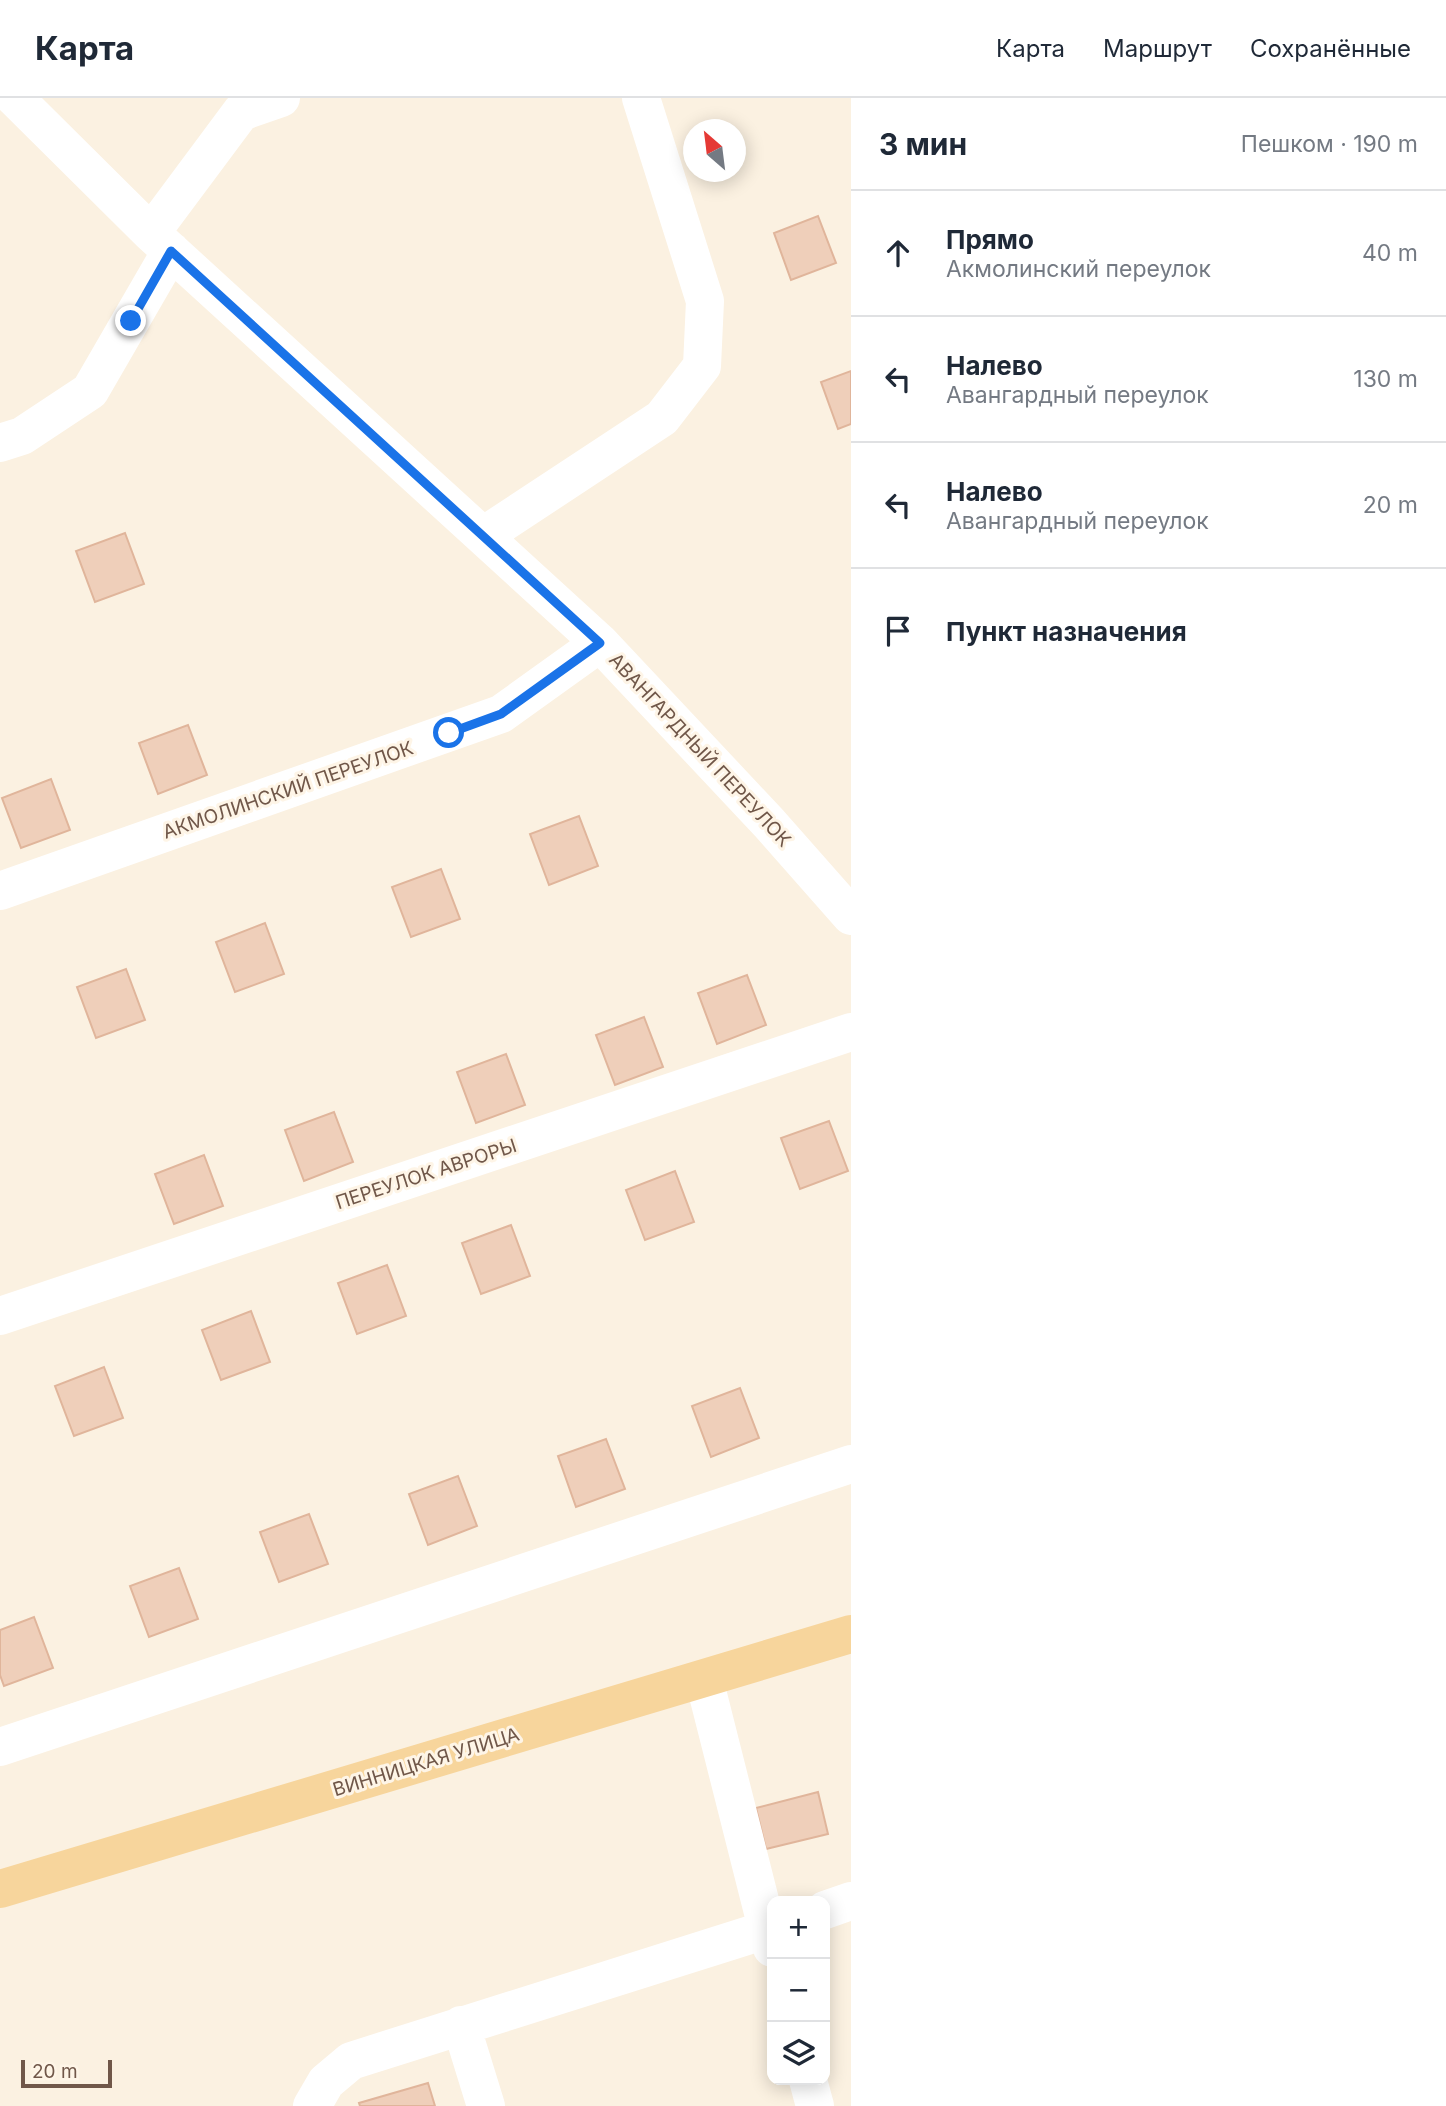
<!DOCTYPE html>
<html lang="ru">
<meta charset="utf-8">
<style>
body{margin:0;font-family:Inter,sans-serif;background:#f6f6f7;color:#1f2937}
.controls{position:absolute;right:21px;bottom:21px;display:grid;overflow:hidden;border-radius:14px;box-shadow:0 4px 18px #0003}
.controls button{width:63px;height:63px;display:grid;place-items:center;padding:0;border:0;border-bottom:2px solid #e0e1e3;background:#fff;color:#1f2937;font:35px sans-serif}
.compass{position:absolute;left:683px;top:21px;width:63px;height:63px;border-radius:50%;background:#fff;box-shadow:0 4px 18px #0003;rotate:332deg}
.scale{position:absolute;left:21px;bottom:18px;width:91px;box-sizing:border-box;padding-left:7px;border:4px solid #705749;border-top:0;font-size:19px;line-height:24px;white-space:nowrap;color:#705749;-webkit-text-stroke:5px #fef5e7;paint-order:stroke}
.stop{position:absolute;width:21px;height:21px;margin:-16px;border:5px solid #1a73e8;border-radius:50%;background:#fff}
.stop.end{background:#1a73e8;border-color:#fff;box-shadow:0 2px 7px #0008}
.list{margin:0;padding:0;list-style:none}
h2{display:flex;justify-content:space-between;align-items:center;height:91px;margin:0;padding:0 28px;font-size:30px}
h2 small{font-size:23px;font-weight:400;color:#747a83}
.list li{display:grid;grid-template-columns:46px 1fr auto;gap:21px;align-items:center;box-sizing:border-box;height:126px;padding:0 28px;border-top:2px solid #e0e1e3}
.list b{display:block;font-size:26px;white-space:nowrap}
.list p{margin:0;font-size:23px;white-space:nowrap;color:#747a83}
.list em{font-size:23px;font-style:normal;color:#747a83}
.icon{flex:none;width:38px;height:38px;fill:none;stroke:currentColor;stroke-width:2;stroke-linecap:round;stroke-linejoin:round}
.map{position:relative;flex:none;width:851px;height:2008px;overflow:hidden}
header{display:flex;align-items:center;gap:42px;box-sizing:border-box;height:98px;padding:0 35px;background:#fff;border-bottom:2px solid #e0e1e3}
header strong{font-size:33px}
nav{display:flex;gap:38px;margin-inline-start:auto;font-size:24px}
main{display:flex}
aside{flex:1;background:#fff}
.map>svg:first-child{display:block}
</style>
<header>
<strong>Карта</strong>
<nav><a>Карта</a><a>Маршрут</a><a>Сохранённые</a></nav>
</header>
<main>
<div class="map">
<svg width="851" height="2008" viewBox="0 0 851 2008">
<rect width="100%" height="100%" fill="#fbf1e1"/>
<path fill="#efcfba" stroke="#e0b59b" stroke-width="2" d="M 818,118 L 836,165 L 791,182 L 774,135 Z
M 851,273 L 851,326 L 838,331 L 821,284 Z
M 125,435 L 144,486 L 95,504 L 76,453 Z
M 188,627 L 207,677 L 158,696 L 139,645 Z
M 51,681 L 70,732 L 21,750 L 2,700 Z
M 579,718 L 598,768 L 549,787 L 530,736 Z
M 441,771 L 460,821 L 411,839 L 392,789 Z
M 265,825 L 284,876 L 235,894 L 216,844 Z
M 126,871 L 145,922 L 96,940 L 77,889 Z
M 747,877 L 766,927 L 717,946 L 698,895 Z
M 644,919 L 663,969 L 615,987 L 596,937 Z
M 506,956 L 525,1007 L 476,1025 L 457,974 Z
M 334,1014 L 353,1064 L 304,1083 L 285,1032 Z
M 829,1023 L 848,1073 L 800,1091 L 781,1040 Z
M 204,1057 L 223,1108 L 174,1126 L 155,1076 Z
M 675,1073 L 694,1124 L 645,1142 L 626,1092 Z
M 511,1127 L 530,1178 L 481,1196 L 462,1145 Z
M 387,1167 L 406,1218 L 357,1236 L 338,1185 Z
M 251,1213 L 270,1264 L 221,1282 L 202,1232 Z
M 104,1269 L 123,1320 L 74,1338 L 55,1288 Z
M 740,1290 L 759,1340 L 711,1359 L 692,1308 Z
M 606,1341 L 625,1391 L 576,1409 L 558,1358 Z
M 458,1378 L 477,1428 L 428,1447 L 409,1396 Z
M 309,1416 L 328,1466 L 279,1484 L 260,1434 Z
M 179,1470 L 198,1521 L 149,1539 L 130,1488 Z
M 34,1519 L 53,1570 L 4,1588 L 0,1577 L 0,1532 Z
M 818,1694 L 828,1736 L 766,1751 L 756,1710 Z
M 428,1985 L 435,2008 L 360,2008 L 359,2005 Z"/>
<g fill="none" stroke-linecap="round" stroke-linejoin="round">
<path stroke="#fff" stroke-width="38" d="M 15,0 L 151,135 L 600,545 L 769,725 L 851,818
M 151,135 L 241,14 L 281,0
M 0,345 L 22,338 L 90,293 L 171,153
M 483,438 L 662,320 L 702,268 L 705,203 L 641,0
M 0,793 L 501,616 L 600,545
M 0,1218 L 851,934
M 704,1581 L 772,1850
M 0,1649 L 851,1366
M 825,1812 L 851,1803
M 461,1927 L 486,2008
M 808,1982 L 815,2008
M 312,2008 L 326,1984 L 351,1963 L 772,1830"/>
<path stroke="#f7d59c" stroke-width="38" d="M 0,1791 L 851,1536"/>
</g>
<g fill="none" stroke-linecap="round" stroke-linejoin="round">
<path stroke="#1a73e8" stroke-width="9" d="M 131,223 L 171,153 L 600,545 L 501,616 L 449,635"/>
</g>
<g text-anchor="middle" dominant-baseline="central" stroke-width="6" stroke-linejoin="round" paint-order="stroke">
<g font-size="19" fill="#705749" stroke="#fef5e7">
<text transform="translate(700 652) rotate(47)">АВАНГАРДНЫЙ ПЕРЕУЛОК</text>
<text transform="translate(288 692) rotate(-19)">АКМОЛИНСКИЙ ПЕРЕУЛОК</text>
<text transform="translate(426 1076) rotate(-18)">ПЕРЕУЛОК АВРОРЫ</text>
<text transform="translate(426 1664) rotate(-17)">ВИННИЦКАЯ УЛИЦА</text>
</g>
</g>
</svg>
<div class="controls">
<button>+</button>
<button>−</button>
<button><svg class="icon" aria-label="layers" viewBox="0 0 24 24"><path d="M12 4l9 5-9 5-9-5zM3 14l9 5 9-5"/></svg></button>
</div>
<svg class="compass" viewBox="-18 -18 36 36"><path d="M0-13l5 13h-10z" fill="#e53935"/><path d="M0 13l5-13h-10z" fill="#747a83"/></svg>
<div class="scale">20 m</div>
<div class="stop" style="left:449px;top:635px"></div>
<div class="stop end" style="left:131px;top:223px"></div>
</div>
<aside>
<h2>3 мин<small>Пешком · 190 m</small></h2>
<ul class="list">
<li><svg class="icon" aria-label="ahead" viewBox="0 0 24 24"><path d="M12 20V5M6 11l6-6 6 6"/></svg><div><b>Прямо</b><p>Акмолинский переулок</p></div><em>40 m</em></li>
<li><svg class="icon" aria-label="left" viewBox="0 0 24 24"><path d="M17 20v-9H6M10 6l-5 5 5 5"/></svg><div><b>Налево</b><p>Авангардный переулок</p></div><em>130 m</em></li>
<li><svg class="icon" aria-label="left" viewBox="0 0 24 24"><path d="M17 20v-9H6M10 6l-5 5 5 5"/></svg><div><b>Налево</b><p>Авангардный переулок</p></div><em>20 m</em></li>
<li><svg class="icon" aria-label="arrive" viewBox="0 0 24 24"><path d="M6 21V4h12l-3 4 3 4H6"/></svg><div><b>Пункт назначения</b></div></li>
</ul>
</aside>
</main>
